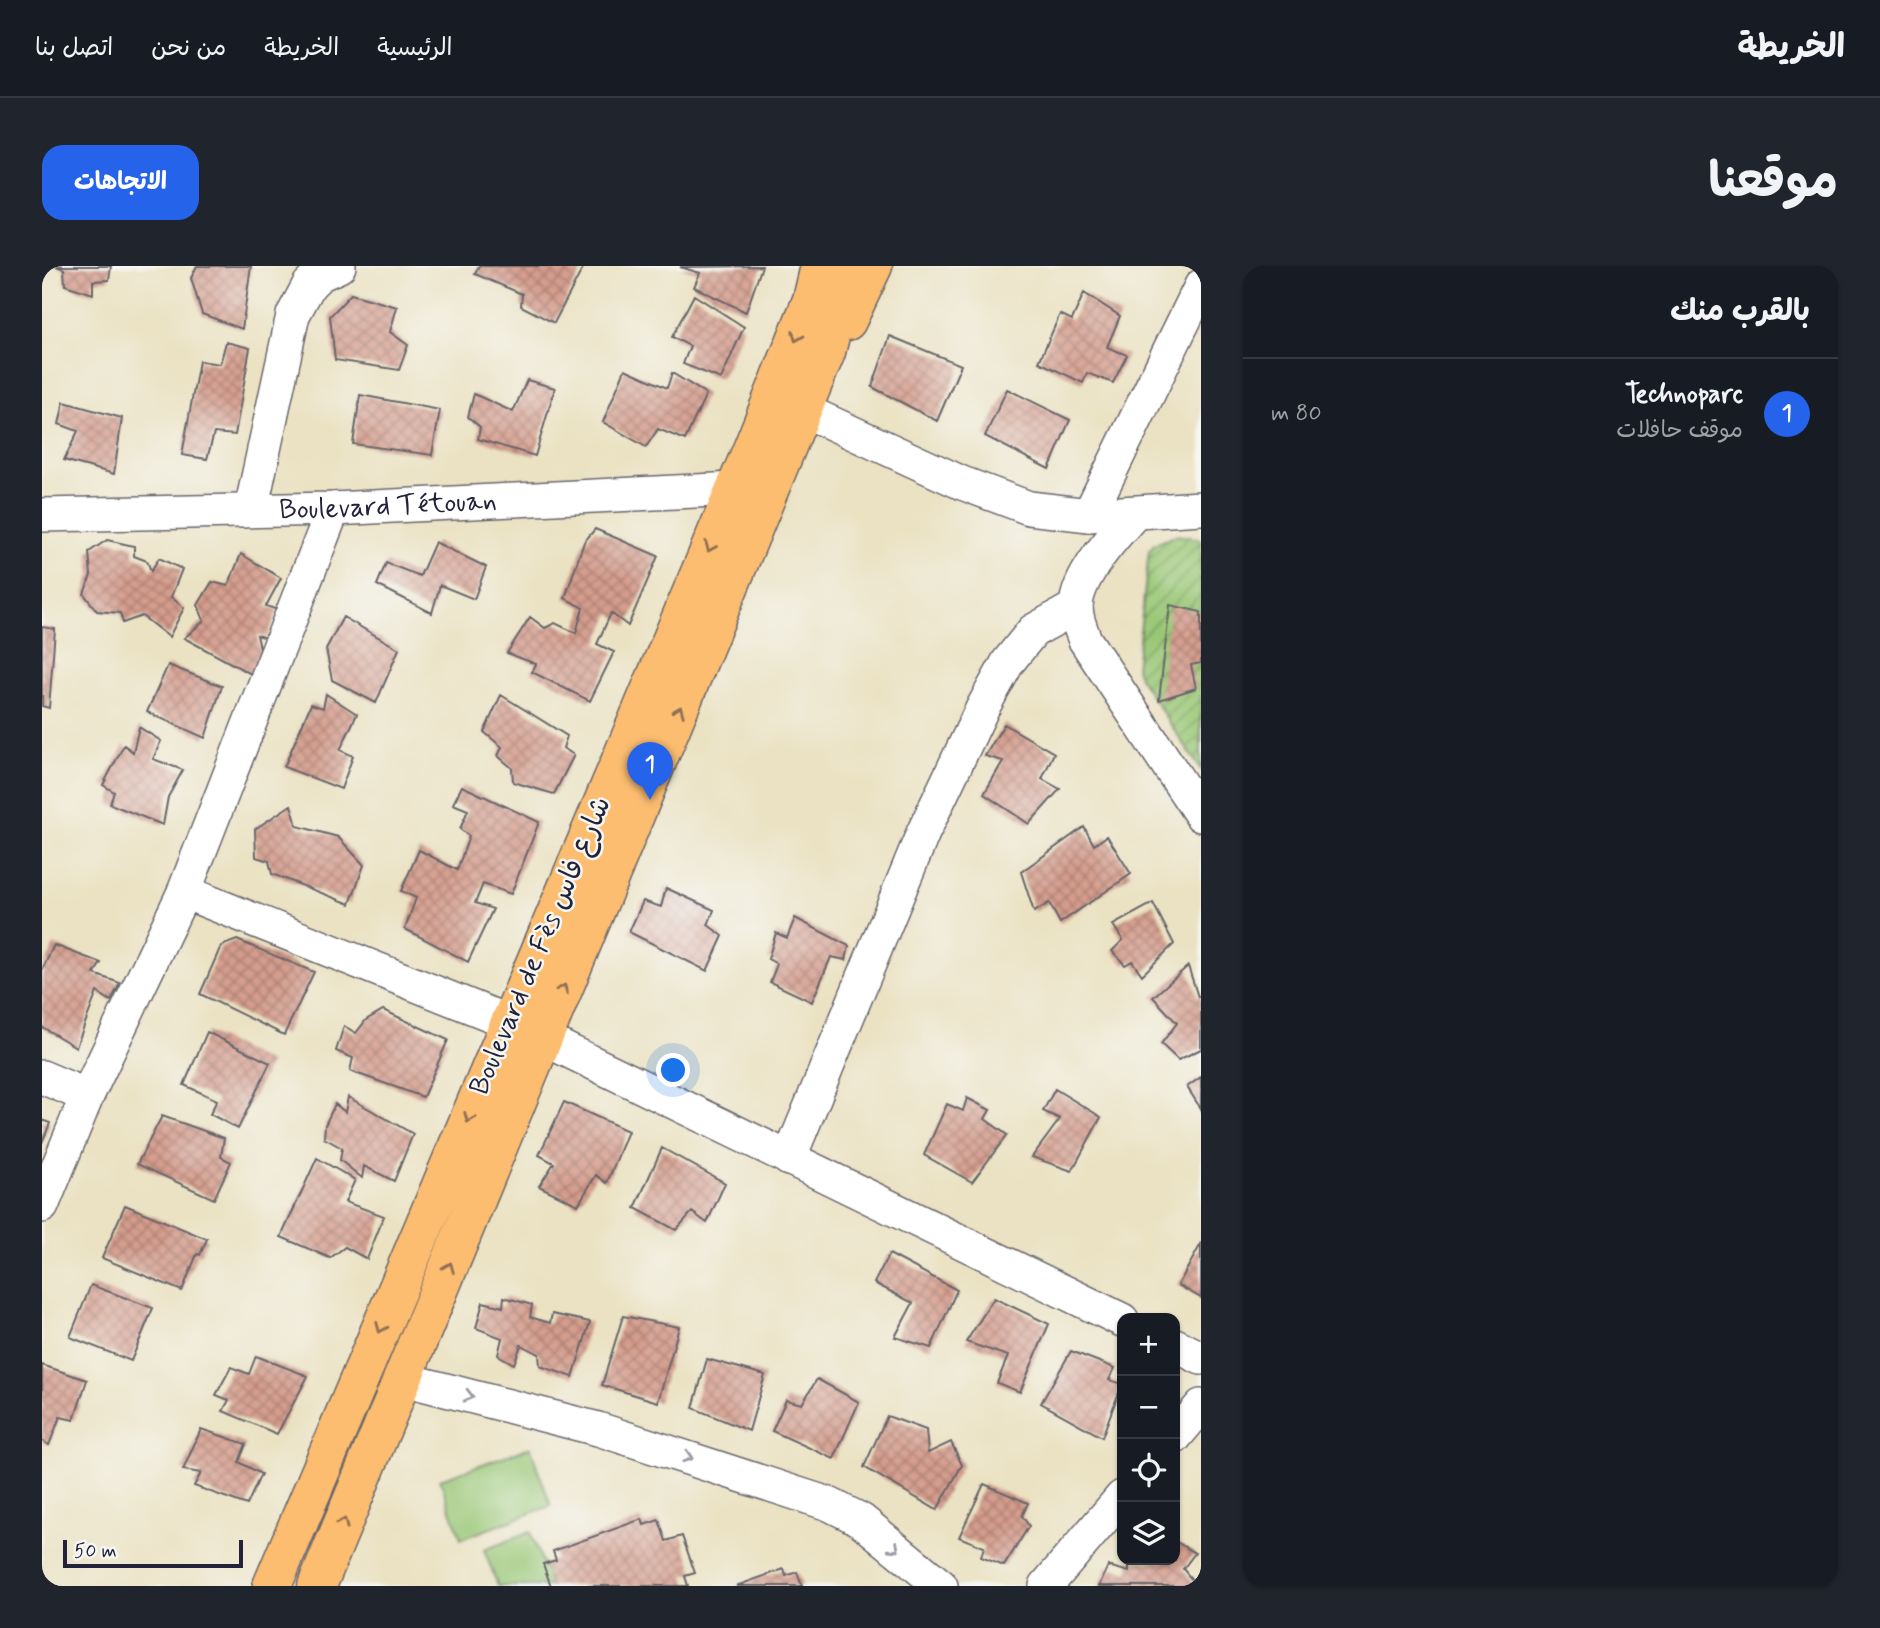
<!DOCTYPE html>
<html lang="ar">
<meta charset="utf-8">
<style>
body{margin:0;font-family:Mynerve,"Playpen Sans Arabic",sans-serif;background:#20242c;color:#f1f3f6;direction:rtl}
.controls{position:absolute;right:21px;bottom:21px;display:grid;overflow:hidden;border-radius:14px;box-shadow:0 2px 5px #0004}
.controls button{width:63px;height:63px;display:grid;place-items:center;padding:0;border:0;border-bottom:2px solid #363941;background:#171b24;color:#f1f3f6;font:35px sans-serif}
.scale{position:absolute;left:21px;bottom:18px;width:180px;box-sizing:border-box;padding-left:7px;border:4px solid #22223b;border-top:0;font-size:19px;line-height:24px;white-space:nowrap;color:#22223b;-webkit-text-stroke:5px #f6f6f2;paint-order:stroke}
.you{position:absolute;left:632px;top:805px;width:24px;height:24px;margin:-18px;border:5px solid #fff;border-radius:50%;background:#1a73e8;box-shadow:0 0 0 10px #1a73e833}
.badge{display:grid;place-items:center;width:46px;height:46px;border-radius:50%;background:#2563eb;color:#fff;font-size:23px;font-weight:700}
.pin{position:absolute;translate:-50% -58px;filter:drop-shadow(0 2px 4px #0008)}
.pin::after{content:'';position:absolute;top:37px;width:24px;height:21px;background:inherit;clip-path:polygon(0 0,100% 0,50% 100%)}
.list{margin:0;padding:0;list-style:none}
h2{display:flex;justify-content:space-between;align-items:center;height:91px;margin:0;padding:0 28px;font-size:30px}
h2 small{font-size:23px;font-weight:400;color:#9ea1a6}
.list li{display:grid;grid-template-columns:46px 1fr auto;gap:21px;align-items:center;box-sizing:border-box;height:112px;padding:0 28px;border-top:2px solid #363941}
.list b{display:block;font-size:26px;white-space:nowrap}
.list p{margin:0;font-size:23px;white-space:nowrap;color:#9ea1a6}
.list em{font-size:23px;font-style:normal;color:#9ea1a6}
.icon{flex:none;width:38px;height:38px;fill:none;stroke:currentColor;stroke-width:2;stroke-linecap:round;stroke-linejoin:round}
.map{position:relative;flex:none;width:1159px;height:1320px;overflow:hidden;direction:ltr;border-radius:21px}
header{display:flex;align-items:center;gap:42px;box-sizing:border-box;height:98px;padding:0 35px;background:#171b24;border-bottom:2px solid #363941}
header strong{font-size:33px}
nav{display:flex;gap:38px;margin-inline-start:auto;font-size:24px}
.intro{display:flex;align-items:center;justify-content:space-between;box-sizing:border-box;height:168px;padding:0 42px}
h1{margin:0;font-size:49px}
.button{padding:18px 32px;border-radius:21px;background:#2563eb;color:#fff;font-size:24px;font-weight:700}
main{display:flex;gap:42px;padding:0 42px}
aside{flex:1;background:#171b24;border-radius:21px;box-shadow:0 2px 5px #0004}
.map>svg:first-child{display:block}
</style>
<header>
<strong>الخريطة</strong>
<nav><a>الرئيسية</a><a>الخريطة</a><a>من نحن</a><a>اتصل بنا</a></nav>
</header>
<div class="intro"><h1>موقعنا</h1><a class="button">الاتجاهات</a></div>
<main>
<aside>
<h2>بالقرب منك<small></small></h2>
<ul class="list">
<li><span class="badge">1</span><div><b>Technoparc</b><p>موقف حافلات</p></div><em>80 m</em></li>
</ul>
</aside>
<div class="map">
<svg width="1159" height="1320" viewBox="0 0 1159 1320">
<defs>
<pattern id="garden-furrows" width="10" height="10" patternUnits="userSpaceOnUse" patternTransform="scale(1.75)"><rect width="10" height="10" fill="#99c775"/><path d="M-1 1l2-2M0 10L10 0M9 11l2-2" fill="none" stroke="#7ca161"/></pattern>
<pattern id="building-cross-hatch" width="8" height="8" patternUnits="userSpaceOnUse" patternTransform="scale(1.75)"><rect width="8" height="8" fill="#d59d8d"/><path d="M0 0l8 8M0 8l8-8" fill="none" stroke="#ac8074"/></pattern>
</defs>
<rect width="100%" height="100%" fill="#f6f6f2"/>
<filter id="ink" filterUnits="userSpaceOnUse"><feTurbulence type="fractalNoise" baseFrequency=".0143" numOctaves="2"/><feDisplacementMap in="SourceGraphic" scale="14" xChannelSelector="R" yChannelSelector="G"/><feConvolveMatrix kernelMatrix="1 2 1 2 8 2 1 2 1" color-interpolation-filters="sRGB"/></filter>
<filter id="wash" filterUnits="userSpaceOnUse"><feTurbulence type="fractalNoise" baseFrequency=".00686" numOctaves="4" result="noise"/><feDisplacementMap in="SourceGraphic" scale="28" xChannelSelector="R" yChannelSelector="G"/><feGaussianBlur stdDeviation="1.57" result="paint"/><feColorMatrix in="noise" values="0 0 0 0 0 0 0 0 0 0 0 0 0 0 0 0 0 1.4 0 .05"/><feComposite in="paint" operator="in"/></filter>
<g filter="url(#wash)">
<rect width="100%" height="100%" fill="#ebe2c3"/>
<path fill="url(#garden-furrows)" stroke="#5e7458" stroke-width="2" d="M 1135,269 L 1159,273 L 1159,504 L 1097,411 L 1094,402 L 1107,285 L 1112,278 Z"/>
<path fill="#99c775" stroke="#5e7458" stroke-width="2" d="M 488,1181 L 509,1240 L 419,1273 L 398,1213 Z
M 488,1266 L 509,1320 L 456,1320 L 442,1284 Z"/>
<g id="blocks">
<path fill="url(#building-cross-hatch)" d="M 14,0 L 69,0 L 67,14 L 51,15 L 51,28 L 23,19 L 22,3 Z
M 155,0 L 209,0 L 200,63 L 160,48 L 149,12 Z
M 437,0 L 542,0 L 512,57 L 479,40 L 480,28 L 433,8 Z
M 720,0 L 704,46 L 652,21 L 658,7 L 638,1 Z
M 1042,27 L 1078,50 L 1065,81 L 1085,89 L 1071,117 L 1045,107 L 1041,117 L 997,96 L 1018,48 L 1030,54 Z
M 309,28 L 355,41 L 348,66 L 366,79 L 357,104 L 293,94 L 288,50 Z
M 652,29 L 702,61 L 679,113 L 641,98 L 648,80 L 630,71 Z
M 848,70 L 919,99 L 895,155 L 830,121 Z
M 184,76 L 208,82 L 193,169 L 172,167 L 165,193 L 140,189 L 157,95 L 178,98 Z
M 583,103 L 625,122 L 630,107 L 664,128 L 643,174 L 616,163 L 604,181 L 561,156 Z
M 485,114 L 513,122 L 493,190 L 436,173 L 438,161 L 426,151 L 432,128 L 471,146 Z
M 965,123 L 1028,154 L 1007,203 L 943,170 Z
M 318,129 L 398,144 L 390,189 L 311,178 Z
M 22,136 L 80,152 L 72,208 L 22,194 L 36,165 L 17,158 Z
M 553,263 L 616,290 L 586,360 L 569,347 L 555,378 L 572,386 L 548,435 L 490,406 L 494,398 L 465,387 L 488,351 L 503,362 L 513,357 L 534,367 L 541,342 L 523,332 L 542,276 Z
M 65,274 L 92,280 L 92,290 L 105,295 L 109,305 L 117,292 L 140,303 L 129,331 L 142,342 L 127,371 L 100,350 L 81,357 L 78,347 L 55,345 L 42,328 L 49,309 L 47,286 Z
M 393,276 L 444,301 L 432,333 L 398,319 L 390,347 L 335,319 L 344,297 L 378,310 Z
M 199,288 L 239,312 L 224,340 L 236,344 L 225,372 L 215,369 L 220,391 L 209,408 L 142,372 L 162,355 L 156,339 L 170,316 L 186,320 Z
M 1128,339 L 1159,346 L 1159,397 L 1149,399 L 1154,422 L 1117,434 Z
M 301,351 L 357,383 L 334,437 L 290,414 L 284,383 Z
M 0,361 L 13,363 L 7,442 L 0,440 Z
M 126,399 L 180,420 L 163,472 L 105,446 Z
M 284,428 L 315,448 L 298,484 L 311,490 L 299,523 L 242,501 L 269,438 L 281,442 Z
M 459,429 L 525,470 L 521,482 L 532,489 L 512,528 L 471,516 L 470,502 L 456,490 L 460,481 L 442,466 Z
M 962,458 L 1012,487 L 1000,513 L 1018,523 L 987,558 L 942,528 L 961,495 L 943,490 Z
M 97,461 L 119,475 L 111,493 L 141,504 L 126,531 L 121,559 L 68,538 L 72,526 L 61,519 L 82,479 L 91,486 Z
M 420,520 L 497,556 L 469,628 L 441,618 L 433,637 L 451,643 L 426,696 L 363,663 L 374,632 L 359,625 L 377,584 L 415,604 L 427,570 L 418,563 L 426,544 L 411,538 Z
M 249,539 L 255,560 L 296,571 L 322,599 L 308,638 L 230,608 L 227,595 L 214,591 L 213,563 Z
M 1042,561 L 1052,579 L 1065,570 L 1089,608 L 1018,657 L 1007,637 L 992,646 L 979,606 Z
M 624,622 L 672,644 L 666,659 L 681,670 L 665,705 L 587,666 L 601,635 L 619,641 Z
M 1111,637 L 1132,678 L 1100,709 L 1090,695 L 1083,699 L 1070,685 L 1081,674 L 1071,659 Z
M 753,652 L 807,680 L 804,694 L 789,691 L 770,736 L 728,716 L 735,698 L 726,693 L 734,667 L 745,672 Z
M 195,674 L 272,706 L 242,769 L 158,728 L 179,680 Z
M 12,679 L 59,697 L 52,708 L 78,717 L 69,735 L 55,726 L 34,781 L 0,761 L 0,704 Z
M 1146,700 L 1156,731 L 1159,729 L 1159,783 L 1136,794 L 1119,778 L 1135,757 L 1111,731 Z
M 341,744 L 406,774 L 381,831 L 308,805 L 311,792 L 294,785 L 302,760 L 314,767 L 324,754 Z
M 165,766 L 228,797 L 196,863 L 168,848 L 175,834 L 142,819 Z
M 1159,811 L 1159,843 L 1145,821 Z
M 1013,823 L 1059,851 L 1030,905 L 990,891 L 1018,853 L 1001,845 Z
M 306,831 L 371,868 L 352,915 L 322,900 L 320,912 L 298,894 L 300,882 L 282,872 L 283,859 L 293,838 L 303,846 Z
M 925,832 L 948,844 L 943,853 L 965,869 L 930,916 L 882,889 L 905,838 L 921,845 Z
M 522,836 L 586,865 L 565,917 L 554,909 L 536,939 L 497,920 L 512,897 L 497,889 Z
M 120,850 L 182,872 L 179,891 L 189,896 L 172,933 L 95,898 Z
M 0,854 L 8,857 L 0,877 Z
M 620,882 L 683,917 L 665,957 L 650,946 L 634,964 L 593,942 Z
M 275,892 L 313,914 L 303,936 L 342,950 L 325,993 L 303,981 L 288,992 L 239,971 Z
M 83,939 L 165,973 L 158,989 L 155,988 L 140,1025 L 60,992 Z
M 1159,978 L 1159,1032 L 1136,1019 Z
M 847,988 L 915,1024 L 889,1082 L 853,1071 L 871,1037 L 832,1017 Z
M 49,1019 L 111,1042 L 89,1095 L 28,1071 Z
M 462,1031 L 490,1039 L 488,1051 L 508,1057 L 510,1048 L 548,1056 L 531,1111 L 498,1100 L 497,1088 L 479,1079 L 472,1098 L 456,1089 L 460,1072 L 434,1062 L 441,1036 L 461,1041 Z
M 952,1032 L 1007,1058 L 978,1126 L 955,1117 L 966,1090 L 924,1076 Z
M 581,1050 L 637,1061 L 616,1136 L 560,1119 Z
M 1029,1085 L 1073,1102 L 1067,1114 L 1080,1118 L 1060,1171 L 999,1137 Z
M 214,1090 L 266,1110 L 235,1168 L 181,1145 L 187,1134 L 174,1129 L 189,1101 L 207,1108 Z
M 665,1093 L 723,1109 L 707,1165 L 651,1142 Z
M 0,1099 L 45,1114 L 32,1154 L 18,1151 L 7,1179 L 0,1175 Z
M 775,1113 L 817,1136 L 792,1193 L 730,1165 L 744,1134 L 760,1138 Z
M 845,1150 L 884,1164 L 886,1187 L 909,1176 L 920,1199 L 895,1244 L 822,1201 Z
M 159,1163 L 204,1178 L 197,1196 L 219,1208 L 205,1239 L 152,1220 L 159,1207 L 141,1204 Z
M 942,1218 L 986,1237 L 980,1250 L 987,1260 L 962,1300 L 939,1291 L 942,1281 L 917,1271 Z
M 600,1253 L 602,1259 L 617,1254 L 624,1275 L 640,1270 L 653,1307 L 643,1310 L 646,1320 L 509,1320 L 501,1298 L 514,1294 L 511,1285 Z
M 1133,1275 L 1153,1287 L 1141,1303 L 1151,1315 L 1149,1320 L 1057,1320 L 1066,1300 L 1087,1306 L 1087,1294 L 1105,1296 L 1133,1294 Z
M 742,1303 L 744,1310 L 755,1306 L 760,1320 L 694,1320 Z"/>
</g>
</g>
<g filter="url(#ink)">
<use href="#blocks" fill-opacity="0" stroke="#68656b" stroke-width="2"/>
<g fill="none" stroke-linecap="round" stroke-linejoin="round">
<g stroke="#68656b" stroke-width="36">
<g id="minor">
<path d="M 761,144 L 920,217 L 987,242 L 1047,249 L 1159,242"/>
<path d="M 209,244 L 251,49 L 267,19 L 277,9 L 297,0"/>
<path d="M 1093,247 C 1073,269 1035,310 1034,341 C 1034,352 1039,364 1043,374 L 1159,549"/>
<path id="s1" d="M 0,249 L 291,243 L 693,223"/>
<path d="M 1047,249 L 1159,20"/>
<path d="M 142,626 L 467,756 L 1080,1054"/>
<path d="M 0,811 L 45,830"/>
<path d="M 747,893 L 881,567 L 941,441 L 966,396 L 991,365 L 1034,341"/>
<path d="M 0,940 L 45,830 L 142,626 L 291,243"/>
<path d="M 1133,1079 L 1159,1092"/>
<path d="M 361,1113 L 556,1163 L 787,1238 L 819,1254 L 899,1320"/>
<path d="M 1133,1171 L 1159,1140"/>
<path d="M 1004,1320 L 1080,1231"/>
</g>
</g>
<g stroke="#68656b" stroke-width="41">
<path id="major" d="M 805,55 L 831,0
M 230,1320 L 709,186 L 770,34 L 778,0
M 275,1320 L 784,86 L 799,26 L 801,0"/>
</g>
<use href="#minor" stroke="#fff" stroke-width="33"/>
<use href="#major" stroke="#fcbd6f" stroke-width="38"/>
</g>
<defs><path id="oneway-chevron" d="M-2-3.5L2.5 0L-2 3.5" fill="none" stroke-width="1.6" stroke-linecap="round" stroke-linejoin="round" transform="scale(1.75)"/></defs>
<g stroke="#8f7055">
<use href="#oneway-chevron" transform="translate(755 71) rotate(112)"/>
<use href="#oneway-chevron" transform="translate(668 281) rotate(113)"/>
<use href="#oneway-chevron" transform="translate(637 445) rotate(-67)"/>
<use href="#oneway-chevron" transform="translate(521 723) rotate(-67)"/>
<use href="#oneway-chevron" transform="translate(427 852) rotate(113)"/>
<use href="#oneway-chevron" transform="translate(407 1001) rotate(-68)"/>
<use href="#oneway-chevron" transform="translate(339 1062) rotate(113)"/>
<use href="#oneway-chevron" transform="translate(301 1257) rotate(-67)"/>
</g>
<g stroke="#9c9ca7">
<use href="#oneway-chevron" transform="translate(427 1130) rotate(14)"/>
<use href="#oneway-chevron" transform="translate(646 1191) rotate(18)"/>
<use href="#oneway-chevron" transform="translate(853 1282) rotate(42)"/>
</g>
</g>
<g text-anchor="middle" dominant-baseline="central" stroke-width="5" stroke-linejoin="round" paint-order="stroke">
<g font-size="28" fill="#22223b" stroke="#f6f6f2">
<text stroke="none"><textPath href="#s1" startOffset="346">Boulevard Tétouan</textPath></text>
<text transform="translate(499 680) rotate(-67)">Boulevard de Fès شارع فاس</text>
</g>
</g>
</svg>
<div class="controls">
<button>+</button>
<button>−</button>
<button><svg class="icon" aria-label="locate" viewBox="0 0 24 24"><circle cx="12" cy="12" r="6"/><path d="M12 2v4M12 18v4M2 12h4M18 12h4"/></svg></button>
<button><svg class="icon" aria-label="layers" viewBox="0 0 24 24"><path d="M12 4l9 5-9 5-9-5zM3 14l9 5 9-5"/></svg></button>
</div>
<div class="scale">50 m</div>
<div class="you"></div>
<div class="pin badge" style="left:608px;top:534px">1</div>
</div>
</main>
